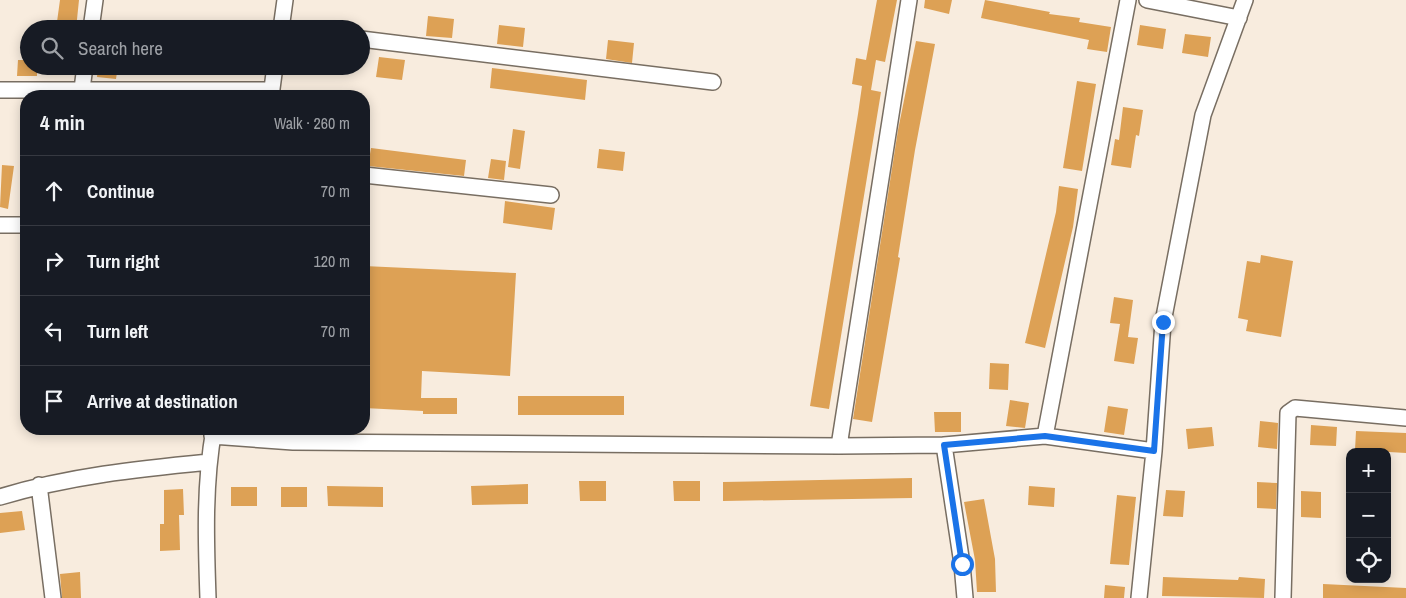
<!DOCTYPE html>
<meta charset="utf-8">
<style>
body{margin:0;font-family:"Archivo Narrow",sans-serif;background:#20242c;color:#f1f3f6}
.controls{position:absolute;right:15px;bottom:15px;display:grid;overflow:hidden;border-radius:10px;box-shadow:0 2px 12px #0003}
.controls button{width:45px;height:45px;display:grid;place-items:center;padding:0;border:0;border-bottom:1px solid #363941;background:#171b24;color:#f1f3f6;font:25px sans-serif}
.stop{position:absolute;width:15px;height:15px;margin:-11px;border:4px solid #1a73e8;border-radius:50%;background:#fff}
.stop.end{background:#1a73e8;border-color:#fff;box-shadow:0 1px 5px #0008}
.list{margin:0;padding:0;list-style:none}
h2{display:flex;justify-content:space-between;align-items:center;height:65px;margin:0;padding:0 20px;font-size:21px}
h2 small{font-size:16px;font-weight:400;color:#9ea1a6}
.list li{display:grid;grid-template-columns:32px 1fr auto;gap:15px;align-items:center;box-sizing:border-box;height:70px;padding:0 20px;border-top:1px solid #363941}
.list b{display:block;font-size:19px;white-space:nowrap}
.list em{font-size:16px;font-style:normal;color:#9ea1a6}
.icon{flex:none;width:28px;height:28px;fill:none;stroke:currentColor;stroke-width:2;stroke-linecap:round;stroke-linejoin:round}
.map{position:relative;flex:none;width:1406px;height:598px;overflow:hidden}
.search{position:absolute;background:#171b24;box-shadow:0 2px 12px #0003;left:20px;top:20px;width:350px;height:55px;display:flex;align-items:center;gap:12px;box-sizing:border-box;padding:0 18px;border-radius:28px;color:#9ea1a6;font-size:19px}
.panel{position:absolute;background:#171b24;box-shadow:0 2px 12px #0003;left:20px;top:90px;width:350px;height:345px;border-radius:20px}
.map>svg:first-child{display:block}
</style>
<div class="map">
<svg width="1406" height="598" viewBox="0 0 1406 598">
<rect width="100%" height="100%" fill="#f8ecde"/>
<path fill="#dda155" d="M 60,0 L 79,0 L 76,29 L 56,29 Z
M 877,0 L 897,0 L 885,62 L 876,60 L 871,90 L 881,92 L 829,409 L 810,406 L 858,114 L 862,86 L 852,84 L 856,58 L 866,60 Z
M 925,0 L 952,0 L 949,14 L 924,8 Z
M 985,0 L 1050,12 L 1049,14 L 1080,18 L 1079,22 L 1111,27 L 1107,52 L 1087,49 L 1089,40 L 981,18 Z
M 428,16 L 454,19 L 452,38 L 426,36 Z
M 499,25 L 525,28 L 523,47 L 497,44 Z
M 1140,25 L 1166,29 L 1163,49 L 1137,45 Z
M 1185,34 L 1211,37 L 1208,57 L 1182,53 Z
M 608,40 L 634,43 L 632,63 L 606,59 Z
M 916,41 L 935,44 L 915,150 L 898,257 L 900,258 L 872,422 L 853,419 L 898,130 Z
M 379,57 L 405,60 L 402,80 L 376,77 Z
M 18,60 L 29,60 L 29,66 L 37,66 L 37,76 L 17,76 Z
M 98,66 L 118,66 L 116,79 L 97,77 Z
M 492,68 L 587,80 L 585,100 L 490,88 Z
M 1077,81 L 1096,84 L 1082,171 L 1063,168 Z
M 1123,107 L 1143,110 L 1139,136 L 1136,135 L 1131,168 L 1111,165 L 1115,139 L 1119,140 Z
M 513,129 L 525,131 L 520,169 L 508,167 Z
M 371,148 L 466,160 L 464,176 L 368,166 Z
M 599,149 L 625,152 L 623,171 L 597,168 Z
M 491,159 L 506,161 L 504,180 L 488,178 Z
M 2,165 L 14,166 L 8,209 L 0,207 Z
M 1059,186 L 1078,189 L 1073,227 L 1045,348 L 1025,343 L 1056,212 Z
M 505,201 L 555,208 L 552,230 L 503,223 Z
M 1261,255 L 1293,261 L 1281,337 L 1246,331 L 1248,320 L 1238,318 L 1247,261 L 1260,263 Z
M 364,266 L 516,273 L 510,376 L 422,371 L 421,398 L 457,398 L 457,414 L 423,414 L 423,411 L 364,408 Z
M 1114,297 L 1133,300 L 1128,337 L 1138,338 L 1134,364 L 1114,361 L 1120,324 L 1110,323 Z
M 990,363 L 1009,364 L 1008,390 L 989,389 Z
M 518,396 L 624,396 L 624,415 L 518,415 Z
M 1010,400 L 1029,403 L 1025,428 L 1006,426 Z
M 1108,406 L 1128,409 L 1124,435 L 1104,432 Z
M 934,412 L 961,412 L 961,432 L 935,432 Z
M 1260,421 L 1278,423 L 1277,449 L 1258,447 Z
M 1311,425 L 1337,427 L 1336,446 L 1310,445 Z
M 1212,427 L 1214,446 L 1188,449 L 1186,429 Z
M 1356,431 L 1406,433 L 1406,453 L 1355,450 Z
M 912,478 L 912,498 L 723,501 L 723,482 Z
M 579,481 L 606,481 L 606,501 L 580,501 Z
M 673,481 L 700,481 L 700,501 L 674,501 Z
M 1257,482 L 1277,483 L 1276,509 L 1257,508 Z
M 528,484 L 528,504 L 472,505 L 471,486 Z
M 327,486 L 383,487 L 383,507 L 328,506 Z
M 1029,486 L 1055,488 L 1054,507 L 1028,505 Z
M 231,487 L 257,487 L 257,506 L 231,506 Z
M 281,487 L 307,487 L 307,507 L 281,507 Z
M 183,489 L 184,515 L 179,515 L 180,550 L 160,551 L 160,524 L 164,524 L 164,490 Z
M 1166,490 L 1185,491 L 1183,517 L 1163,516 Z
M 1301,491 L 1321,492 L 1321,518 L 1301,517 Z
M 1117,495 L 1136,497 L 1129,565 L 1110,564 Z
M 984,499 L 995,559 L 996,592 L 977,592 L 975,560 L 964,502 Z
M 22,511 L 25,530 L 0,533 L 0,513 Z
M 80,572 L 81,598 L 62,598 L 60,574 Z
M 1163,577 L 1238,580 L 1239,577 L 1265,579 L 1264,598 L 1162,596 Z
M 1323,584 L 1406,588 L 1406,598 L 1323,598 Z
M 1105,585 L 1125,587 L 1124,598 L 1104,598 Z"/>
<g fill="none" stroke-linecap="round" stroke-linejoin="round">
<g stroke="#786e62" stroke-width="18">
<path id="street" d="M 1147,0 L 1239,18
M 91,29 L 95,0
M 281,29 L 285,0
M 361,39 L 713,82
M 82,89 L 85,66
M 0,90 L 272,90
M 271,96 L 275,66
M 364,175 L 551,195
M 0,225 L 26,225
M 212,436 L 293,442 L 839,446 L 944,445 L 1045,436 L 1154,451
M 1045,436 L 1128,0
M 944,445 L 962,564 L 965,598
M 839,446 L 909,0
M 39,485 L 53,598
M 0,497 C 69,476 138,469 209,462
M 208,598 C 206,542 204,485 214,429
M 1139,598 L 1154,451 L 1163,322 L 1203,115 L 1245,0
M 1283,598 L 1288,413 L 1295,408 L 1406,418"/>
</g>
<use href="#street" stroke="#fff" stroke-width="15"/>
</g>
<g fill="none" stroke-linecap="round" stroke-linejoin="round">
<path stroke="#1a73e8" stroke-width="6" d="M 962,564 L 944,445 L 1045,436 L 1154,451 L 1163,322"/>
</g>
</svg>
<div class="controls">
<button>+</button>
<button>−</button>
<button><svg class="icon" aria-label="locate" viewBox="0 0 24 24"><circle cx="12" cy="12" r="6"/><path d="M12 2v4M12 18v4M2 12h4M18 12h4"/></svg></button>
</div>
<div class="stop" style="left:962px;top:564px"></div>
<div class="stop end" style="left:1163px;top:322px"></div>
<div class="search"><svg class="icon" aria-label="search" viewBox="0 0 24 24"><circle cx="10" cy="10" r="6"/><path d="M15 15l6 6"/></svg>Search here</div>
<section class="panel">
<h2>4 min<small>Walk · 260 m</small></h2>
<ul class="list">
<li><svg class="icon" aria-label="ahead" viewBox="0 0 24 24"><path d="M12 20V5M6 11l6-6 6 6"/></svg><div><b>Continue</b></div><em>70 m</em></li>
<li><svg class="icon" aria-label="right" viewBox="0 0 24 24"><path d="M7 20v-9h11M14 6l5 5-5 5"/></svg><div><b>Turn right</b></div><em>120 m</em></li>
<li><svg class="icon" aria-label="left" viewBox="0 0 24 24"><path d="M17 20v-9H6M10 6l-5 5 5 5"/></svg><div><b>Turn left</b></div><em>70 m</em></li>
<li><svg class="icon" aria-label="arrive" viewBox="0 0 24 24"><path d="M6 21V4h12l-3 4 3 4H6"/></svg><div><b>Arrive at destination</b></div></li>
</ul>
</section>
</div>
